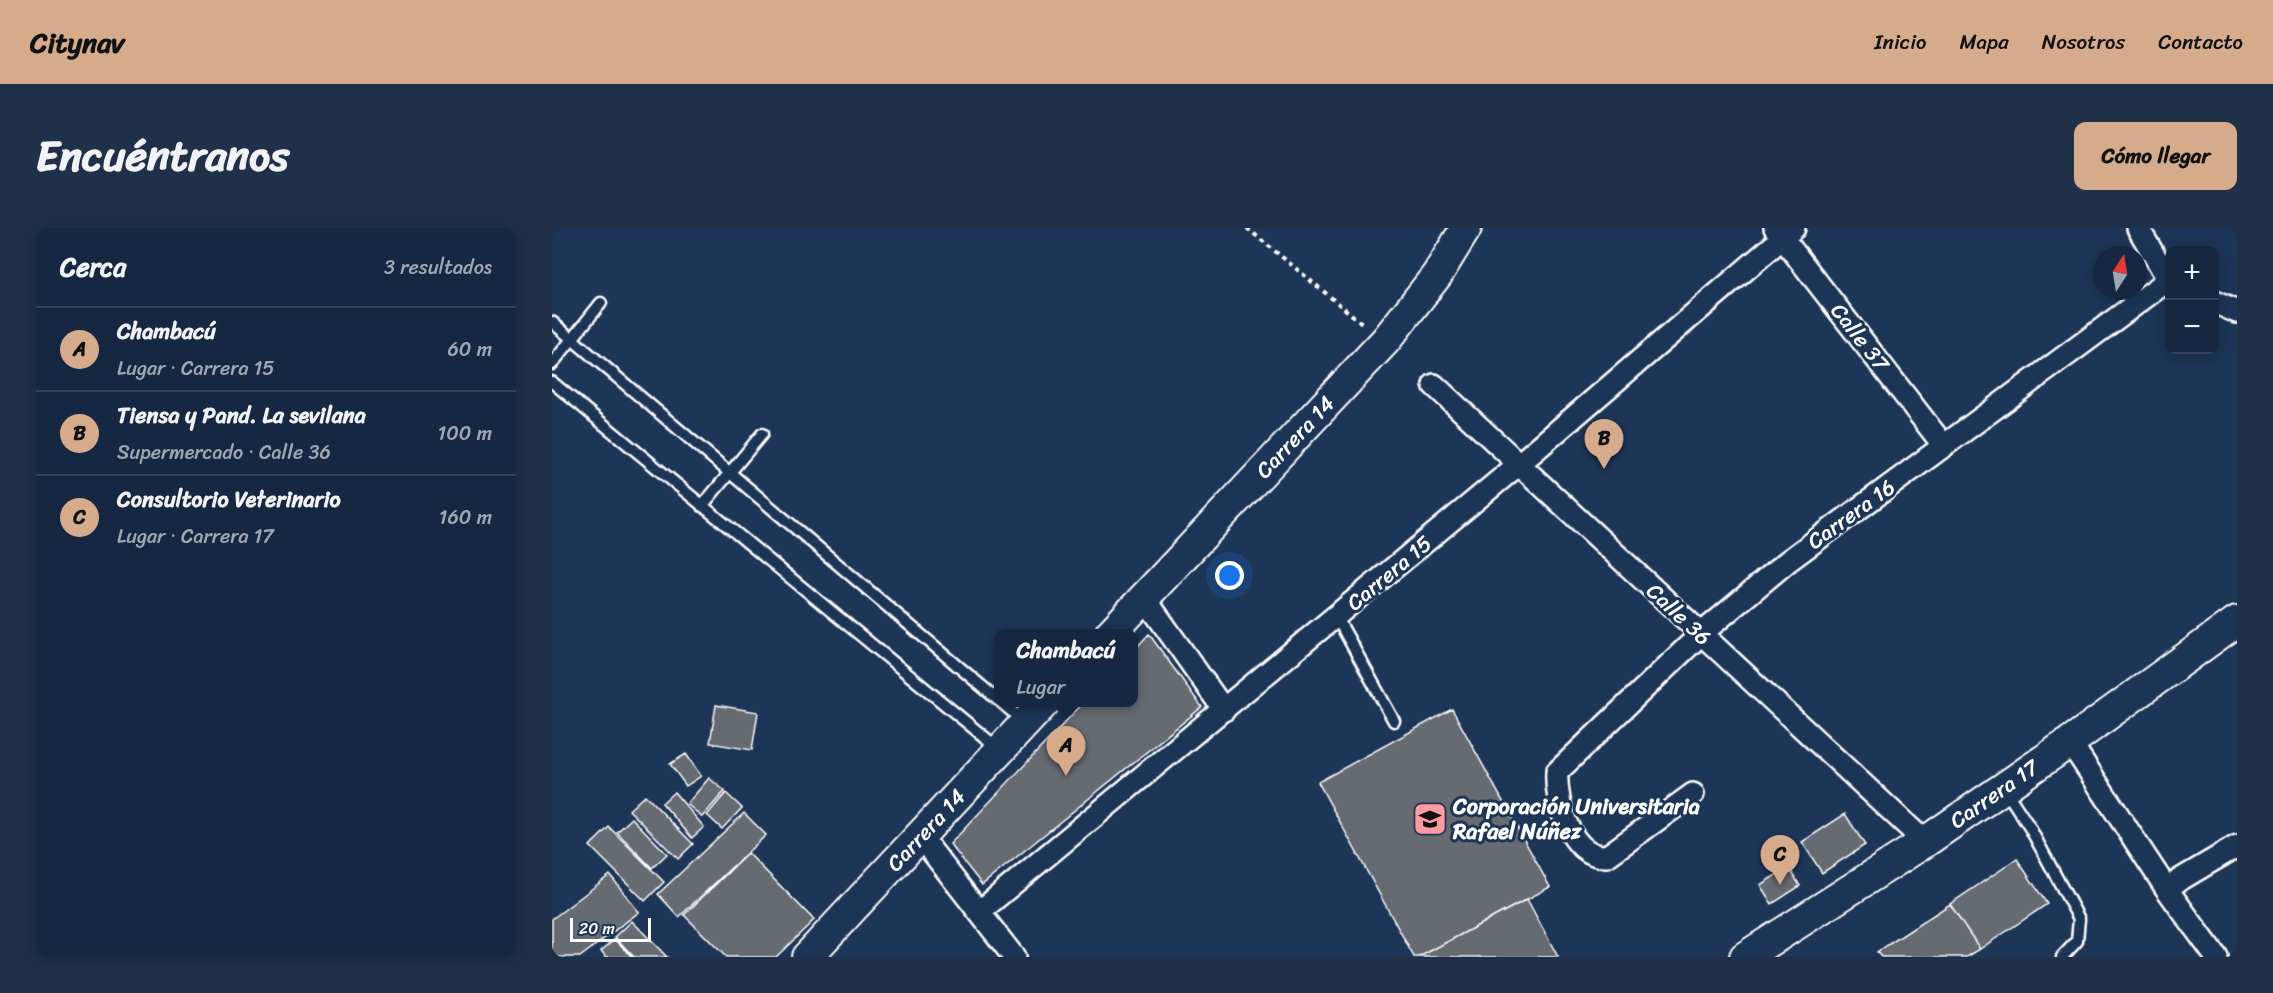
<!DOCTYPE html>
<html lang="es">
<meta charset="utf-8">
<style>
body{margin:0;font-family:Sriracha,sans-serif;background:#1f3048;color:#f1f3f6}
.controls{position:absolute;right:18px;top:18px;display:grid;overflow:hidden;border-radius:12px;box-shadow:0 3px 15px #0003}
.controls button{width:54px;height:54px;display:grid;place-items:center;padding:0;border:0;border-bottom:2px solid #35445a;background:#162841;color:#f1f3f6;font:30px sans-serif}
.compass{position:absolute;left:1541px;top:18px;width:54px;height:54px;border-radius:50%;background:#162841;box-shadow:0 3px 15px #0003;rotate:12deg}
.scale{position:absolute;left:18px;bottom:15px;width:81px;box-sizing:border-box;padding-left:6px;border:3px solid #fff;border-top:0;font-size:16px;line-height:21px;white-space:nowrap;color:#fff;-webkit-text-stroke:4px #1d3557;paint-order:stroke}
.you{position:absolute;left:678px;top:348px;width:21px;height:21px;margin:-15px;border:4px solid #fff;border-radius:50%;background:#1a73e8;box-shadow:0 0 0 9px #1a73e833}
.badge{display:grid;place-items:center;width:39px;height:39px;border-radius:50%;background:#d6ab8b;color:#111;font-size:20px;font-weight:700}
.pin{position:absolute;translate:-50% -50px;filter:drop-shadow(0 2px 3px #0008)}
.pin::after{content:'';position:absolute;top:32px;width:21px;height:18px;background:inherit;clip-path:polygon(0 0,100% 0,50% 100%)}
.popup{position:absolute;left:442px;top:401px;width:144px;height:78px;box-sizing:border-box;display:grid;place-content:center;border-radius:12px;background:#162841;filter:drop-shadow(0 2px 4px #0005);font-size:20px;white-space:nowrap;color:#9ea6b1}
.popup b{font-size:22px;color:#f1f3f6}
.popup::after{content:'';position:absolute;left:50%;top:100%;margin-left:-12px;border:12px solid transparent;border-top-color:#162841}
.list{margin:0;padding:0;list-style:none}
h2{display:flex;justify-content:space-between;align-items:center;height:78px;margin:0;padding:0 24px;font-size:26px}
h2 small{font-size:20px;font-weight:400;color:#9ea6b1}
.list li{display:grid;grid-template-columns:39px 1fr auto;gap:18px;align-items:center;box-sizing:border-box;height:84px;padding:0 24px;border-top:2px solid #35445a}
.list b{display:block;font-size:22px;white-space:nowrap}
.list p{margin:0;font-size:20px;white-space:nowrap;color:#9ea6b1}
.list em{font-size:20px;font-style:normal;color:#9ea6b1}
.map{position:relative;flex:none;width:1685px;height:729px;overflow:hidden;border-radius:12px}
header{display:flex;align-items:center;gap:36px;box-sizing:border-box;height:84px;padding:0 30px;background:#d6ab8b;color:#111}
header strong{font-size:28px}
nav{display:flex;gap:33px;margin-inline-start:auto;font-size:21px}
.intro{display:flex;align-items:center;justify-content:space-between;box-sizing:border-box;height:144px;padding:0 36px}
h1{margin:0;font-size:42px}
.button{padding:15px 27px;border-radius:12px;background:#d6ab8b;color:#111;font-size:21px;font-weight:700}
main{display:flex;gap:36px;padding:0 36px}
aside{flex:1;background:#162841;border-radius:12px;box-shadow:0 3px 15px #0003}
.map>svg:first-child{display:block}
</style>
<header>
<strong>Citynav</strong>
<nav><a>Inicio</a><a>Mapa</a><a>Nosotros</a><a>Contacto</a></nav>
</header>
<div class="intro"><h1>Encuéntranos</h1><a class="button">Cómo llegar</a></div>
<main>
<aside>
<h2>Cerca<small>3 resultados</small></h2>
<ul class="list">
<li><span class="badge">A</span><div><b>Chambacú</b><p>Lugar · Carrera 15</p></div><em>60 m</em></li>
<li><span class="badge">B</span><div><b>Tiensa y Pand. La sevilana</b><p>Supermercado · Calle 36</p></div><em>100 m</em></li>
<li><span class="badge">C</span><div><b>Consultorio Veterinario</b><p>Lugar · Carrera 17</p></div><em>160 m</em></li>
</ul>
</aside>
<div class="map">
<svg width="1685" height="729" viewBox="0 0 1685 729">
<rect width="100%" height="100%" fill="#1d3557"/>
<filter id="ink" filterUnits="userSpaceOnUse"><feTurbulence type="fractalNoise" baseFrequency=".0167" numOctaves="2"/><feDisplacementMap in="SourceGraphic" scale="12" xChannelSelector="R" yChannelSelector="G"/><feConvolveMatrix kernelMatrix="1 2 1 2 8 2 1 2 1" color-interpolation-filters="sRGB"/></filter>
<g filter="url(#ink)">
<path fill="#666b71" stroke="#fff" stroke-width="1.5" d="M 597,406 L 650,479 L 430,657 L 398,616 L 532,474 L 582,474 L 582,422 Z
M 164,477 L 206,484 L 200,522 L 158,515 Z
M 900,481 L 998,659 L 867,729 L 862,729 L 766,554 Z
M 134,526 L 149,548 L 134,558 L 118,536 Z
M 157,550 L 173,563 L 150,589 L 135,576 Z
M 122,564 L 152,599 L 140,610 L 110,575 Z
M 174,565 L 190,580 L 170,601 L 155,587 Z
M 93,567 L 141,616 L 126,631 L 77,582 Z
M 192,585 L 214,607 L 127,689 L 106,666 Z
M 1293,586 L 1313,617 L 1270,645 L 1250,614 Z
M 80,590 L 115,626 L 100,640 L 65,604 Z
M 57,599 L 112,654 L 93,673 L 38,618 Z
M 196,625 L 262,692 L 224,729 L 174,729 L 132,687 Z
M 1465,631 L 1495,676 L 1428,721 L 1398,676 Z
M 1237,639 L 1248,658 L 1220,676 L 1208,657 Z
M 58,647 L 87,684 L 28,729 L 0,729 L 0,691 Z
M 975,671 L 1006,729 L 867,729 Z
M 1398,676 L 1428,721 L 1415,729 L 1329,729 L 1325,724 Z
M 80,693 L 115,729 L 82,729 L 63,709 Z
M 63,711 L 80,729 L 55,729 L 49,723 Z"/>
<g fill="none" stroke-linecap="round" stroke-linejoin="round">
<g stroke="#fff" stroke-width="15">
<path id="lane" d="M 0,94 L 446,472
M 0,136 L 49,75
M 0,154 L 447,521
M 150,278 L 210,206
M 784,388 L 842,493
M 449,474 L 471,493
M 1452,560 L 1478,600 L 1527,691 L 1525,713 L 1510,729"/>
</g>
<g stroke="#fff" stroke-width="26">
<path id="street" d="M 1223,0 L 1392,218
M 1586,0 L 1618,54
M 1662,74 L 1685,84
M 882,157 L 1373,614
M 592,369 L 672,482
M 1518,514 L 1614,660 L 1664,729
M 1141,566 L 1055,628 C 1018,630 1003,573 1005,544 L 1149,406 L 1236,333 L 1615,53
M 368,608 L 462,729
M 1614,660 L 1685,618
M 427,684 L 967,236 L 1242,0"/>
</g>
<g stroke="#fff" stroke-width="34">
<path id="secondary" d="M 558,406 L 834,112 L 885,47 L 914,0
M 255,729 L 493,474
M 1193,729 L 1373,614 L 1518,514 L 1685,393"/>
</g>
<path stroke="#fff" stroke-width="4" stroke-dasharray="4.5 4.5" stroke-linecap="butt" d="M 695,0 L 811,96"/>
<use href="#lane" stroke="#1d3557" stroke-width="10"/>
<use href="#street" stroke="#1d3557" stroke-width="21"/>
<use href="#secondary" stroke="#1d3557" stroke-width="30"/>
</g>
</g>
<defs>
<g id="university-square" transform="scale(1.725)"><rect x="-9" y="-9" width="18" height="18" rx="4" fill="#ff9aa2" stroke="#1d3557"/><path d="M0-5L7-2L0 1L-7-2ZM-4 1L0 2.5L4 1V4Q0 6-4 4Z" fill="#111"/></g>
</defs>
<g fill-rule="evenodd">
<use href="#university-square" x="878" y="591"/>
</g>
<g text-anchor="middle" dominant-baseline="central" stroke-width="6" stroke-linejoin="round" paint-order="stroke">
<g font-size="22" fill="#fff" stroke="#1d3557">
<text transform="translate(1308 109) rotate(52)">Calle 37</text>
<text transform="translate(743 209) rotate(-47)">Carrera 14</text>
<text transform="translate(1299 286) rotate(-36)">Carrera 16</text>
<text transform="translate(837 345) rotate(-40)">Carrera 15</text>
<text transform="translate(1127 386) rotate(43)">Calle 36</text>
<text transform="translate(1442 566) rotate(-35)">Carrera 17</text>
<text transform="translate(374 602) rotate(-47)">Carrera 14</text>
</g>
<g font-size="22" font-weight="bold" fill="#fff" stroke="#1d3557" text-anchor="start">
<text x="901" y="578">Corporación Universitaria<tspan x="901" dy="25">Rafael Núñez</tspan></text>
</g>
</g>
</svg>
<div class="controls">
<button>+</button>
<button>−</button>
</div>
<svg class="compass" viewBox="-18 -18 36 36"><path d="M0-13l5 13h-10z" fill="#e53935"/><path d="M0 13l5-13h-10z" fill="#9ea6b1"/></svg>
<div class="scale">20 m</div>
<div class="you"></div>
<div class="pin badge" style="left:514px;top:548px">A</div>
<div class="popup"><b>Chambacú</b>Lugar</div>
<div class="pin badge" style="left:1052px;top:241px">B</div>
<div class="pin badge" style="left:1228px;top:657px">C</div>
</div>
</main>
